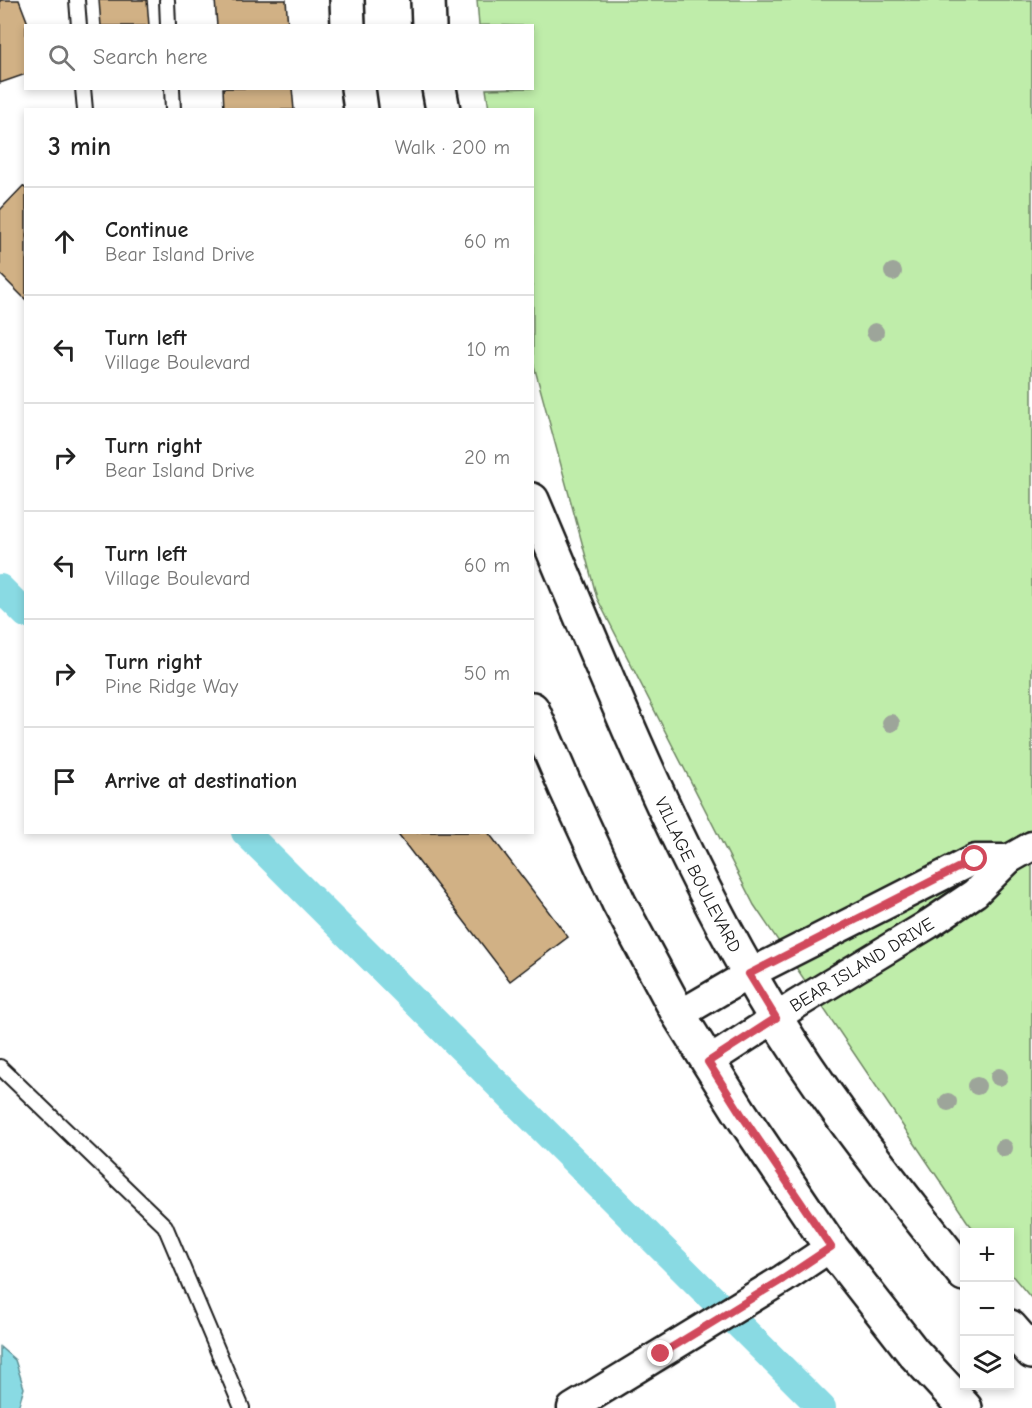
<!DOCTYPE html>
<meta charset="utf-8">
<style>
body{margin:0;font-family:"Comic Neue",sans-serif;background:#f2f2f2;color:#222}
.controls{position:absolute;right:18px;bottom:18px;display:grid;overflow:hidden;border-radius:0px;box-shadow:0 3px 9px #0003}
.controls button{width:54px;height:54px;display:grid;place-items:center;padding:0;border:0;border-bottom:2px solid #e0e0e0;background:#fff;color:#222;font:30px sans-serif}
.stop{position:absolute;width:18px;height:18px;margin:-14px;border:4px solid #d1495b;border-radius:50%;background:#fff}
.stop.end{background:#d1495b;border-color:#fff;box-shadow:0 2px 6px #0008}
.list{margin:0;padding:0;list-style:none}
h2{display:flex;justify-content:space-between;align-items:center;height:78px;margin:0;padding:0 24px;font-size:26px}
h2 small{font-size:20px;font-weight:400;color:#767676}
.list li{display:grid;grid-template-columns:39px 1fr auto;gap:18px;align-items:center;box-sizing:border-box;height:108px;padding:0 24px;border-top:2px solid #e0e0e0}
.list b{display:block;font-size:22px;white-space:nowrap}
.list p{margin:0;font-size:20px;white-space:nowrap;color:#767676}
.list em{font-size:20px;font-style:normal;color:#767676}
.icon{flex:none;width:33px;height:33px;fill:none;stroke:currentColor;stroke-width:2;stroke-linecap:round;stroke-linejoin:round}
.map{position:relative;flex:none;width:1032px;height:1408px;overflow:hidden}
.search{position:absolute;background:#fff;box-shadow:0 3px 9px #0003;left:24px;top:24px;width:510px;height:66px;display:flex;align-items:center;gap:15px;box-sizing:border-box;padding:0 21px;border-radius:0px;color:#767676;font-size:22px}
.panel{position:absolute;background:#fff;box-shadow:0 3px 9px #0003;left:24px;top:108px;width:510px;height:726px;border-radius:0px}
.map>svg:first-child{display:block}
</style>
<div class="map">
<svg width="1032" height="1408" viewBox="0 0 1032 1408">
<rect width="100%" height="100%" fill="#fff"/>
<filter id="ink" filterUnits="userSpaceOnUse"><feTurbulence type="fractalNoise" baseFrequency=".0167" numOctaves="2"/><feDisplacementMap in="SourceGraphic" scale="12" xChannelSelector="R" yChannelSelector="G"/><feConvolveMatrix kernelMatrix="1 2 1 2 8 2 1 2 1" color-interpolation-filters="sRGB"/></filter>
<g filter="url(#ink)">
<path fill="#bfedaa" stroke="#6e8463" stroke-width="1.5" d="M 477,0 L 1032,0 L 1032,1299 L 1010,1273 L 1010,1232 L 976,1232 L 967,1221 L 754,905 L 597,598 L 533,362 L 532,110 L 489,109 L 486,89 L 532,88 L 532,26 L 479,25 Z"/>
<path fill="#89dae3" stroke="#5d8e93" stroke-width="1.5" d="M 0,1347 L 15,1360 L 24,1388 L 18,1408 L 0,1408 Z"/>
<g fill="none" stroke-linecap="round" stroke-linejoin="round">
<path stroke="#89dae3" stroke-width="28" d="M 0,588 L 26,614
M 245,832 L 822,1408"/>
</g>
<path fill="#d1b185" stroke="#1c1c1c" stroke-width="1.5" d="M 0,0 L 19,0 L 29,26 L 26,26 L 26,74 L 0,83 Z
M 99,0 L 147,0 L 149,26 L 101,26 Z
M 215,0 L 286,0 L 288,26 L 217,26 Z
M 223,88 L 292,88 L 294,110 L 224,110 Z
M 23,186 L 26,189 L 26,300 L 0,274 L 0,210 Z
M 396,832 L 488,832 L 568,937 L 510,981 Z"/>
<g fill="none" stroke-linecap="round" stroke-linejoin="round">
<g stroke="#1c1c1c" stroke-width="18">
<path id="lane" d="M 77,0 L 79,26
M 167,0 L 168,26
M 83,88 L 85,110
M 172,88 L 173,110
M 0,1067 L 165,1226 L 242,1408"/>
</g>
<g stroke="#1c1c1c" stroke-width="33">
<g id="street">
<path d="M 679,1015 L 749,974 L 975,859 L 1009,859"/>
<path id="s1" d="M 708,1062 L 797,1004 L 929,924 L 975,893 L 1009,859 L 1032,846"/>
<path d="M 572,1408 L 783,1279 L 831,1247"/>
</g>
</g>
<g stroke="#1c1c1c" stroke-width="38">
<g id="secondary">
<path d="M 347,0 L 348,26"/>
<path d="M 428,0 L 429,26"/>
<path d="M 358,88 L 361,110"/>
<path d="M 439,88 L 443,110"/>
<path id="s2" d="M 532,500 C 600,660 663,822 749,973 C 809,1081 888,1178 964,1274"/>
<path d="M 532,709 L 566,788 L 619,903 L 679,1015 L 741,1114 L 831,1247 L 913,1352 L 965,1408"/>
<path d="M 1010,1327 L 1032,1352"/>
</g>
</g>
<use href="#lane" stroke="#fff" stroke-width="14"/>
<use href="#street" stroke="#fff" stroke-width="28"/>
<use href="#secondary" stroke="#fff" stroke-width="33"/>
</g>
<g fill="#9da59a">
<circle cx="893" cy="272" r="9"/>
<circle cx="875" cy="332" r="9"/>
<circle cx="891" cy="723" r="9"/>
<circle cx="999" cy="1077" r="9"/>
<circle cx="977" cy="1086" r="9"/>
<circle cx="948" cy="1102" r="9"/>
<circle cx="1004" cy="1148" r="9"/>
</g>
</g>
<g fill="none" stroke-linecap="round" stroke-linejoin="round" filter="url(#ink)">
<path stroke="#d1495b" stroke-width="8" d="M 661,1354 L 783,1279 L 831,1247 L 741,1114 L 708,1062 L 776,1018 L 749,974 L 975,859"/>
</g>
<g text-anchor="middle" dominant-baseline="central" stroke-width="4.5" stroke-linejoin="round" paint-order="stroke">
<g font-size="18" fill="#1c1c1c" stroke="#fff">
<text stroke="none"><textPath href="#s2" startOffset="410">VILLAGE BOULEVARD</textPath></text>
<text stroke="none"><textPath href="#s1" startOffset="182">BEAR ISLAND DRIVE</textPath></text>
</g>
</g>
</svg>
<div class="controls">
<button>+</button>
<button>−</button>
<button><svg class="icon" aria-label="layers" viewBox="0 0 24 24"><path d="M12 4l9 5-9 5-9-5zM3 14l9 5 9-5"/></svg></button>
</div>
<div class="stop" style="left:975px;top:859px"></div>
<div class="stop end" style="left:661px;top:1354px"></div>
<div class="search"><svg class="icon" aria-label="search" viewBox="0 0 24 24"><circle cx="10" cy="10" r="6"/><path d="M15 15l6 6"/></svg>Search here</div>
<section class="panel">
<h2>3 min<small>Walk · 200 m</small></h2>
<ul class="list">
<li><svg class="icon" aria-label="ahead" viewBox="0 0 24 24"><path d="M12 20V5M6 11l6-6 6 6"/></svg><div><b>Continue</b><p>Bear Island Drive</p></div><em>60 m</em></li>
<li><svg class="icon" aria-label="left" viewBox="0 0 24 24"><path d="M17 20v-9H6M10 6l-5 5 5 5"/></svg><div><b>Turn left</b><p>Village Boulevard</p></div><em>10 m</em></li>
<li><svg class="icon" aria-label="right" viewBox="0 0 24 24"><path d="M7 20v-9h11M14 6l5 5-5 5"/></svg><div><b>Turn right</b><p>Bear Island Drive</p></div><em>20 m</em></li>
<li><svg class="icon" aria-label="left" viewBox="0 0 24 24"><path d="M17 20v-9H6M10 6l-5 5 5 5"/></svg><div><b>Turn left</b><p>Village Boulevard</p></div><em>60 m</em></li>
<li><svg class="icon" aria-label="right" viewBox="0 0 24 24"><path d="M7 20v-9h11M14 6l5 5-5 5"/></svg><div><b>Turn right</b><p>Pine Ridge Way</p></div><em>50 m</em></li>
<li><svg class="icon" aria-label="arrive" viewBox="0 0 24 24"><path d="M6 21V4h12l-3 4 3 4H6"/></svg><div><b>Arrive at destination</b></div></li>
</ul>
</section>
</div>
